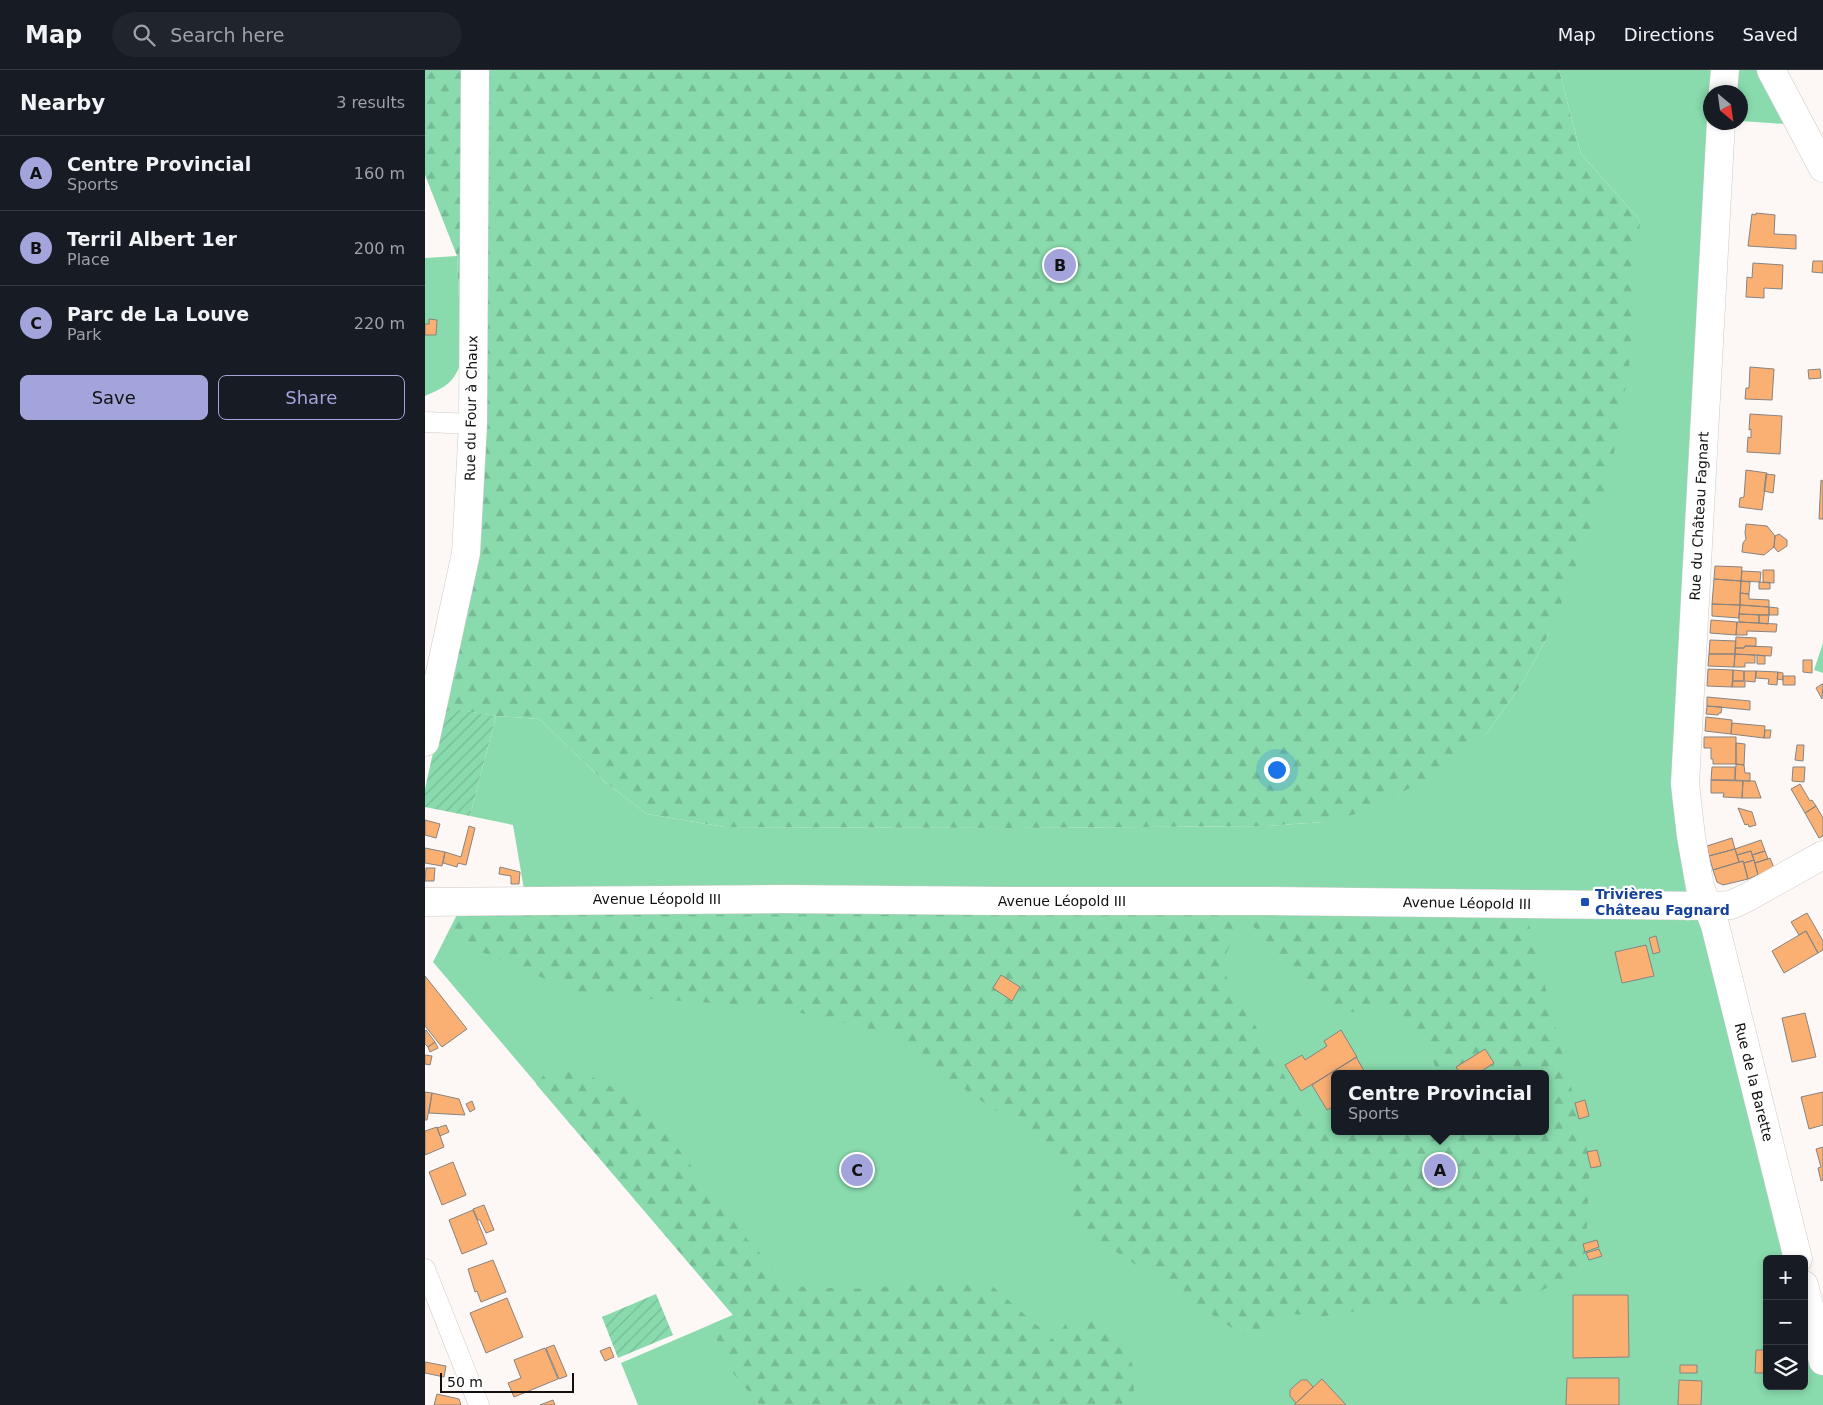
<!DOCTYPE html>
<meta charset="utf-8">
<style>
body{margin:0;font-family:"DejaVu Sans",sans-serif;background:#20242c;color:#f1f3f6}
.controls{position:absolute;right:15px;bottom:15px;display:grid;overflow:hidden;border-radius:8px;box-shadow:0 2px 8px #0003}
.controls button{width:45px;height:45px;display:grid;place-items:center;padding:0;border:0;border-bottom:1px solid #363941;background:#171b24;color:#f1f3f6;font:25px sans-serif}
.compass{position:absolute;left:1278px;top:15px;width:45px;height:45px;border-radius:50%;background:#171b24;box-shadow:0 2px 8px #0003;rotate:151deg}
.scale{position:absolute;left:15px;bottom:12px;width:134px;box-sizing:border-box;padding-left:5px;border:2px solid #11100f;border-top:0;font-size:14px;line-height:18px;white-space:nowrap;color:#11100f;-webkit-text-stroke:4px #fff;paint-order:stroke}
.you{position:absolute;left:851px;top:699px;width:18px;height:18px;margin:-12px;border:4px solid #fff;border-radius:50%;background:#1a73e8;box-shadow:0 0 0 8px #1a73e833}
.badge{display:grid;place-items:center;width:32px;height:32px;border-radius:50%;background:#a2a4db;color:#111;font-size:16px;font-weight:700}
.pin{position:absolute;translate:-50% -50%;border:2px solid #fff;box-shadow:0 1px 5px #0006}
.popup{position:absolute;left:906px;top:1000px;width:218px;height:65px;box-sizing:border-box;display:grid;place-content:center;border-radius:8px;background:#171b24;filter:drop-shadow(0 1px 4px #0005);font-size:16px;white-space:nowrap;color:#9ea1a6}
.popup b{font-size:19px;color:#f1f3f6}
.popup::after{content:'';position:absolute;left:50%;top:100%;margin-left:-10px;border:10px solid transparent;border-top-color:#171b24}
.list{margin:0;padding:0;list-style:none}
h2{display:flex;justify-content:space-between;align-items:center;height:65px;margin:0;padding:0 20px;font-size:21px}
h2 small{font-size:16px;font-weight:400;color:#9ea1a6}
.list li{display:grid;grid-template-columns:32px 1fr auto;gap:15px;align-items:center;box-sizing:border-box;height:75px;padding:0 20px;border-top:1px solid #363941}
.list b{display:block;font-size:19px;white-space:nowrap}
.list p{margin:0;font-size:16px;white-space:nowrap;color:#9ea1a6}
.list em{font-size:16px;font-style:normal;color:#9ea1a6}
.actions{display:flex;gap:10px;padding:15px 20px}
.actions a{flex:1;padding:11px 0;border:1px solid #a2a4db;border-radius:8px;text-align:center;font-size:18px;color:#a2a4db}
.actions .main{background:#a2a4db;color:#111}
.icon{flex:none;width:28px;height:28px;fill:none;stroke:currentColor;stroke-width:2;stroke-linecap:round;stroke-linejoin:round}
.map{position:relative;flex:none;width:1398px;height:1335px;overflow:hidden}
header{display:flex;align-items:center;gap:30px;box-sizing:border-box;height:70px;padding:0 25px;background:#171b24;border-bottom:1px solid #363941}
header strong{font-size:24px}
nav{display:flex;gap:28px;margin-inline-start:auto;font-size:18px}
.search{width:350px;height:45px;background:#20242c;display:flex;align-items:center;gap:12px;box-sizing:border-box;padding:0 18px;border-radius:28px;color:#9ea1a6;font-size:19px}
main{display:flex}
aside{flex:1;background:#171b24}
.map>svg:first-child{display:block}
</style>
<header>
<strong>Map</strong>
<div class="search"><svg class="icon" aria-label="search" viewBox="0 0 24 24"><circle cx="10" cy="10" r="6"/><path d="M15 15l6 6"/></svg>Search here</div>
<nav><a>Map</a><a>Directions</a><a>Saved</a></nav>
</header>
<main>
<aside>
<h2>Nearby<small>3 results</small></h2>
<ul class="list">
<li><span class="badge">A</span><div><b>Centre Provincial</b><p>Sports</p></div><em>160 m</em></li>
<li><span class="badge">B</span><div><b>Terril Albert 1er</b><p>Place</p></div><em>200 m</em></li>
<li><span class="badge">C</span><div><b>Parc de La Louve</b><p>Park</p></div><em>220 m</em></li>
</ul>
<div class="actions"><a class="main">Save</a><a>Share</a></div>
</aside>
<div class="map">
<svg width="1398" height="1335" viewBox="0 0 1398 1335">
<defs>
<pattern id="forest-firs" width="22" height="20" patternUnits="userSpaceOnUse" patternTransform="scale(1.25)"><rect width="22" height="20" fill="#89dbae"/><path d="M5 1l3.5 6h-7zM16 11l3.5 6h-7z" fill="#75bb94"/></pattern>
<pattern id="garden-furrows" width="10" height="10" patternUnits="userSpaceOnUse" patternTransform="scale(1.25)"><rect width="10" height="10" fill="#89dbae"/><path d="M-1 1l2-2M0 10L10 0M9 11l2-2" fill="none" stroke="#75bb94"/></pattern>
</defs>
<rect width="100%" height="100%" fill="#fdf8f5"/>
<path fill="#89dbae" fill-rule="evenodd" d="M 1134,0 L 1346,0 L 1375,55 L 1316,51 L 1316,22 L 1286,22 L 1260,714 L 1373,1189 L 1342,1189 L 1342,1316 L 1379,1316 L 1379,1215 L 1398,1291 L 1398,1335 L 213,1335 L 196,1293 L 308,1245 L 8,892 L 32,845 L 101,831 L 88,755 L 45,746 L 71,646 L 114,649 L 181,713 L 222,744 L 300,757 L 592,758 L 842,756 L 897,752 L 1062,663 L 1096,615 L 1124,564 L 1215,150 L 1156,84 ZM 910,1004 L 1120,1004 L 1120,1061 L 910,1061 Z
M 32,186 L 37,290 C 29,313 21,317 0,326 L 0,188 Z
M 1398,573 L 1398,603 L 1389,600 Z"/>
<path fill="url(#forest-firs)" d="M 0,0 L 1134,0 L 1156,84 L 1215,150 L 1204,298 L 1184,411 L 1124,564 L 1096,615 L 1062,663 L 1012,702 L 947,740 L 897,752 L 842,756 L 592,758 L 300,757 L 222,744 L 181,713 L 114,649 L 71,646 L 9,636 L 41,483 L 40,354 L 32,186 L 0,105 Z
M 802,844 L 812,863 C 804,877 795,890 801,906 L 847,984 L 871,1027 L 878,1037 L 910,1056 L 910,1061 L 918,1061 L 922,1063 L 925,1061 L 1120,1061 L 1120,1004 L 1014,1004 L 1006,987 L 987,956 L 958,934 L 936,943 L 905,939 L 891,933 L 856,887 L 819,846 L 1102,847 L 1165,1090 L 1160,1193 L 1146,1205 L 1091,1234 L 1067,1238 L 1044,1240 L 1028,1236 L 995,1236 L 951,1239 L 915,1243 L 897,1247 L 868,1244 L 827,1271 L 644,1151 L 648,1105 L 585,1051 L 511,999 L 462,963 L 350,937 L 193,927 L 163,927 L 21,867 L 32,845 Z
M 145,995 L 219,1034 L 322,1169 L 365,1216 L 428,1219 L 481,1215 L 566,1215 L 615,1258 L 614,1280 L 637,1259 L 645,1248 L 667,1248 L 684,1264 L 707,1293 L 710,1335 L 335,1335 L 307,1302 L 285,1255 L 308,1245 L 111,1014 L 125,998 Z"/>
<path fill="url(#garden-furrows)" d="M 18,637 L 71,646 L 45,746 L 0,737 L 0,719 Z
M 231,1224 L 248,1265 L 193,1288 L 177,1247 Z"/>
<path fill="#fab073" stroke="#878380" d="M 1331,143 L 1350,145 L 1349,164 L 1371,165 L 1371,179 L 1323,176 L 1327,144 L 1331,145 Z
M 1388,191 L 1398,191 L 1398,203 L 1387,202 Z
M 1328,193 L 1358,195 L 1357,219 L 1339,218 L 1339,228 L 1321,227 L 1322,207 L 1327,208 Z
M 4,249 L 12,250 L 11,265 L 0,265 L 0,254 L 4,254 Z
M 1325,297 L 1349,299 L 1347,330 L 1320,329 L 1321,318 L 1324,318 Z
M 1395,299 L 1396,308 L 1384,309 L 1383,300 Z
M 1325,344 L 1357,346 L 1355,384 L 1322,382 L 1323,367 L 1326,368 L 1326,359 L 1324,360 Z
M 1321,400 L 1342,403 L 1337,440 L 1314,437 L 1315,428 L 1319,427 Z
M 1341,404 L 1350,405 L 1348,423 L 1339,421 Z
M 1396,410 L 1398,411 L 1398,449 L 1394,449 Z
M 1321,454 L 1342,456 L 1350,466 L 1349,477 L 1339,485 L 1317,482 L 1318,473 L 1321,469 L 1320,463 Z
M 1354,464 L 1362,470 L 1362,476 L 1353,482 L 1349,477 L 1350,466 Z
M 1290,496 L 1317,497 L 1316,511 L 1289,509 Z
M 1338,500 L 1349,500 L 1349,513 L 1338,512 Z
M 1317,501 L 1336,502 L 1335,512 L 1316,511 Z
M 1289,509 L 1316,511 L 1315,535 L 1287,534 Z
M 1316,511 L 1325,512 L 1324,524 L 1315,523 Z
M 1334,512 L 1345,513 L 1345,519 L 1334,519 Z
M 1315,523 L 1324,524 L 1324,529 L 1344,530 L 1344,537 L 1315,535 Z
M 1287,534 L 1315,535 L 1314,548 L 1287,546 Z
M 1315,535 L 1344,537 L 1344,545 L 1314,544 Z
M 1344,537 L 1353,538 L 1353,545 L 1344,545 Z
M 1314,544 L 1334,545 L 1334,553 L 1314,552 Z
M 1334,545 L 1344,545 L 1343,554 L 1334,553 Z
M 1286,550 L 1312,552 L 1311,565 L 1285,563 Z
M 1312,552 L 1352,554 L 1351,562 L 1322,561 L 1322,565 L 1311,565 Z
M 1311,567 L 1331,568 L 1331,576 L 1320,576 L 1319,578 L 1310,578 Z
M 1285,570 L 1311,571 L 1310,584 L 1284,584 Z
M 1320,576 L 1347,577 L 1346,586 L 1310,584 L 1310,578 L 1319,578 Z
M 1284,584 L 1310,584 L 1309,597 L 1283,596 Z
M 1310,584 L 1330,585 L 1330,593 L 1320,593 L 1320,597 L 1309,597 Z
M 1332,585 L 1340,586 L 1340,594 L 1332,594 Z
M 1378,590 L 1387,590 L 1387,603 L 1378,602 Z
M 1283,599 L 1308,600 L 1307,617 L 1282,616 Z
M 1308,600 L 1319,601 L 1319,611 L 1308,611 Z
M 1319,601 L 1331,601 L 1330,612 L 1320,611 L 1320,617 L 1307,617 L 1308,611 L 1319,611 Z
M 1331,601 L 1353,602 L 1352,615 L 1343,614 L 1344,609 L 1331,608 Z
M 1353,602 L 1358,603 L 1358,610 L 1352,609 Z
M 1358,606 L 1370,606 L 1370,615 L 1358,615 Z
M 1397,614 L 1398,614 L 1397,629 L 1391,618 Z
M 1282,627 L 1325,631 L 1325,640 L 1282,636 Z
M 1282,636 L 1297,637 L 1296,643 L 1294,643 L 1293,645 L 1281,644 Z
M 1281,647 L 1307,650 L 1306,664 L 1280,661 Z
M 1307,653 L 1340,656 L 1339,668 L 1306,664 Z
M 1340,660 L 1346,660 L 1345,668 L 1339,668 Z
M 1279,667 L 1311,667 L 1311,694 L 1288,694 L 1288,689 L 1286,689 L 1286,678 L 1279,678 Z
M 1311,673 L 1320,674 L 1319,695 L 1311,694 Z
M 1372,675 L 1379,675 L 1378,691 L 1370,690 Z
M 1311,694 L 1319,695 L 1320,703 L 1325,703 L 1325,711 L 1310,710 Z
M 1287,697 L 1310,697 L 1310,710 L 1286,710 Z
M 1368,697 L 1380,697 L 1379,712 L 1367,711 Z
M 1286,710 L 1318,711 L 1317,728 L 1298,727 L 1299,723 L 1286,723 Z
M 1318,711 L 1330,711 L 1336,728 L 1317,728 Z
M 1375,714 L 1385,731 L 1387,730 L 1391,736 L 1380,743 L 1366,719 Z
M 1391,736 L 1398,748 L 1398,766 L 1394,768 L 1380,743 Z
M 1313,738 L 1327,742 L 1331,755 L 1324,757 L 1323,754 L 1320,755 Z
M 0,750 L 15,754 L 11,768 L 0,765 Z
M 44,756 L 50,758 L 41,795 L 33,793 L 32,797 L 18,793 L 20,782 L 36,787 Z
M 1307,768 L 1310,779 L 1284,786 L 1282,776 Z
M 1336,770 L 1340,781 L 1327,785 L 1326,781 L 1312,785 L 1310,779 Z
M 0,778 L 20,782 L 17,796 L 0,793 Z
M 1310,779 L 1314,792 L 1288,800 L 1284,786 Z
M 1326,781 L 1329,790 L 1319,793 L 1318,791 L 1314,792 L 1312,785 Z
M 1340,781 L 1343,789 L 1330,793 L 1327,785 Z
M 1345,788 L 1349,798 L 1333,805 L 1330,793 Z
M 1329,790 L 1333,805 L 1323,809 L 1319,793 Z
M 1318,791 L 1323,809 L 1298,815 L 1292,812 L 1288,800 Z
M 75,797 L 95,802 L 94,814 L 86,814 L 86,806 L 74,804 Z
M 1,798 L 10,798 L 9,811 L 0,811 Z
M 1382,843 L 1398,871 L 1398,880 L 1393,883 L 1381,861 L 1374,865 L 1366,852 Z
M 1381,861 L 1393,883 L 1359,903 L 1347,881 Z
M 1231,866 L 1235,882 L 1228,884 L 1224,868 Z
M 1221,875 L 1229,906 L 1197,913 L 1190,882 Z
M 576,905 L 595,917 L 587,931 L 568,918 Z
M 0,906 L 42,959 L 17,977 L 0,956 Z
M 1380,943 L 1391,987 L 1367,992 L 1357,948 Z
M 1,960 L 10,972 L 3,977 L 0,974 L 0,961 Z
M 916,960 L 932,987 L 876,1021 L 860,995 L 877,985 L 880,990 L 902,976 L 899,971 Z
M 10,972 L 13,978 L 5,982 L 3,977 Z
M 1060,979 L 1069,993 L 1052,1004 L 1035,1004 L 1031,997 Z
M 0,985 L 7,986 L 5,995 L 0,994 Z
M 931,987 L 941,1004 L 910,1004 L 910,1036 L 902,1040 L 887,1015 Z
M 0,1022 L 7,1023 L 2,1050 L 0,1050 Z
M 1398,1022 L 1398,1055 L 1384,1059 L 1376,1027 Z
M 7,1023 L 34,1029 L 40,1045 L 4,1043 Z
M 1160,1030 L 1164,1046 L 1154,1049 L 1150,1033 Z
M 47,1031 L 50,1039 L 45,1042 L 41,1034 Z
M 21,1055 L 24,1062 L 15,1066 L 12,1058 Z
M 12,1057 L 19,1077 L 0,1085 L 0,1061 Z
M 1398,1077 L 1398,1110 L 1396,1111 L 1393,1098 L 1396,1097 L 1391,1079 Z
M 1172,1080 L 1176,1096 L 1166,1098 L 1162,1082 Z
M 28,1092 L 41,1125 L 17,1135 L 4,1102 Z
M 59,1135 L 69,1160 L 61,1163 L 55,1150 L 53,1150 L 48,1139 Z
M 48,1140 L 62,1174 L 37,1184 L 24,1150 Z
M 1172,1170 L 1174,1177 L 1160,1182 L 1158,1174 Z
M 1174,1179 L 1177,1186 L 1164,1190 L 1161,1183 Z
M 68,1190 L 81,1222 L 56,1232 L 52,1221 L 50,1222 L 43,1199 Z
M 1148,1225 L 1203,1225 L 1204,1287 L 1148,1288 Z
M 82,1228 L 98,1267 L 61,1283 L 45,1243 Z
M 129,1275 L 142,1306 L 134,1309 L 121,1278 Z
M 185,1277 L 189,1287 L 180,1291 L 175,1281 Z
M 120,1278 L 133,1309 L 89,1327 L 83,1313 L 96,1308 L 89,1290 Z
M 1331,1280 L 1342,1280 L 1342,1303 L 1330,1303 Z
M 0,1292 L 21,1296 L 19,1307 L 0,1303 Z
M 1255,1295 L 1272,1295 L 1272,1303 L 1255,1303 Z
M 1142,1308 L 1194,1308 L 1194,1335 L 1141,1335 Z
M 897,1309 L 921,1335 L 869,1335 L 871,1333 Z
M 876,1310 L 882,1310 L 888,1317 L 871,1333 L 865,1326 L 865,1320 Z
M 1254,1310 L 1277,1311 L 1276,1335 L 1253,1335 Z
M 12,1324 L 34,1329 L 36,1335 L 9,1335 Z
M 128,1330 L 130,1335 L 115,1335 Z"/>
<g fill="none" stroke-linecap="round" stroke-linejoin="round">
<g stroke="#cecac6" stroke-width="21">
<path id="street" d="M 0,352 L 48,354
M 0,1199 L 54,1335"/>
</g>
<g stroke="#cecac6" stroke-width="29">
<path id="secondary" d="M 1346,0 L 1398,98
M 1298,22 L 1300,0
M 1296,52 L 1260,714 L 1266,766 L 1275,817 L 1290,855 L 1373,1189
M 0,672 L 41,483 L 48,354 L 50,0
M 0,832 L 356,829 L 578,831 L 843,831 L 1284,836 L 1306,835 L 1321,828 L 1398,785
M 1379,1215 L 1398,1291"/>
</g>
<use href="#street" stroke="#fff" stroke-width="20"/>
<use href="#secondary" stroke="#fff" stroke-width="28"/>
</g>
<rect fill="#1a4fb4" stroke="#fff" stroke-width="2" x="1155" y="827" width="10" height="10" rx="2.5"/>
<g text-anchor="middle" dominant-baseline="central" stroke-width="4.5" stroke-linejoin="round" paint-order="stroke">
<g font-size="14" fill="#11100f" stroke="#fff">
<text transform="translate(46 338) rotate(-89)">Rue du Four à Chaux</text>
<text transform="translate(1274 446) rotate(-87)">Rue du Château Fagnart</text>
<text x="232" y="829">Avenue Léopold III</text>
<text x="637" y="831">Avenue Léopold III</text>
<text transform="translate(1042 833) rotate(1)">Avenue Léopold III</text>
<text transform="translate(1329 1012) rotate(76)">Rue de la Barette</text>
</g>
<g font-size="14" font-weight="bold" fill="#164399" stroke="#fff" text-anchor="start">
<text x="1170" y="824">Trivières<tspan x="1170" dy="16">Château Fagnard</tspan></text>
</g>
</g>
</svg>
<div class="controls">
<button>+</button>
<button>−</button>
<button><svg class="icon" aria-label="layers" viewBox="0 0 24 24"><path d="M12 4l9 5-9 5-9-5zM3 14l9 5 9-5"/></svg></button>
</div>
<svg class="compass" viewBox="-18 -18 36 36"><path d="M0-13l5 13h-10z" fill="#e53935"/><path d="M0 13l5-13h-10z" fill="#9ea1a6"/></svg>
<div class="scale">50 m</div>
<div class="you"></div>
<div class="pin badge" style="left:1015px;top:1100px">A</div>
<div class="popup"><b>Centre Provincial</b>Sports</div>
<div class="pin badge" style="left:635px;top:195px">B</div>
<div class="pin badge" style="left:432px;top:1100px">C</div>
</div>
</main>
